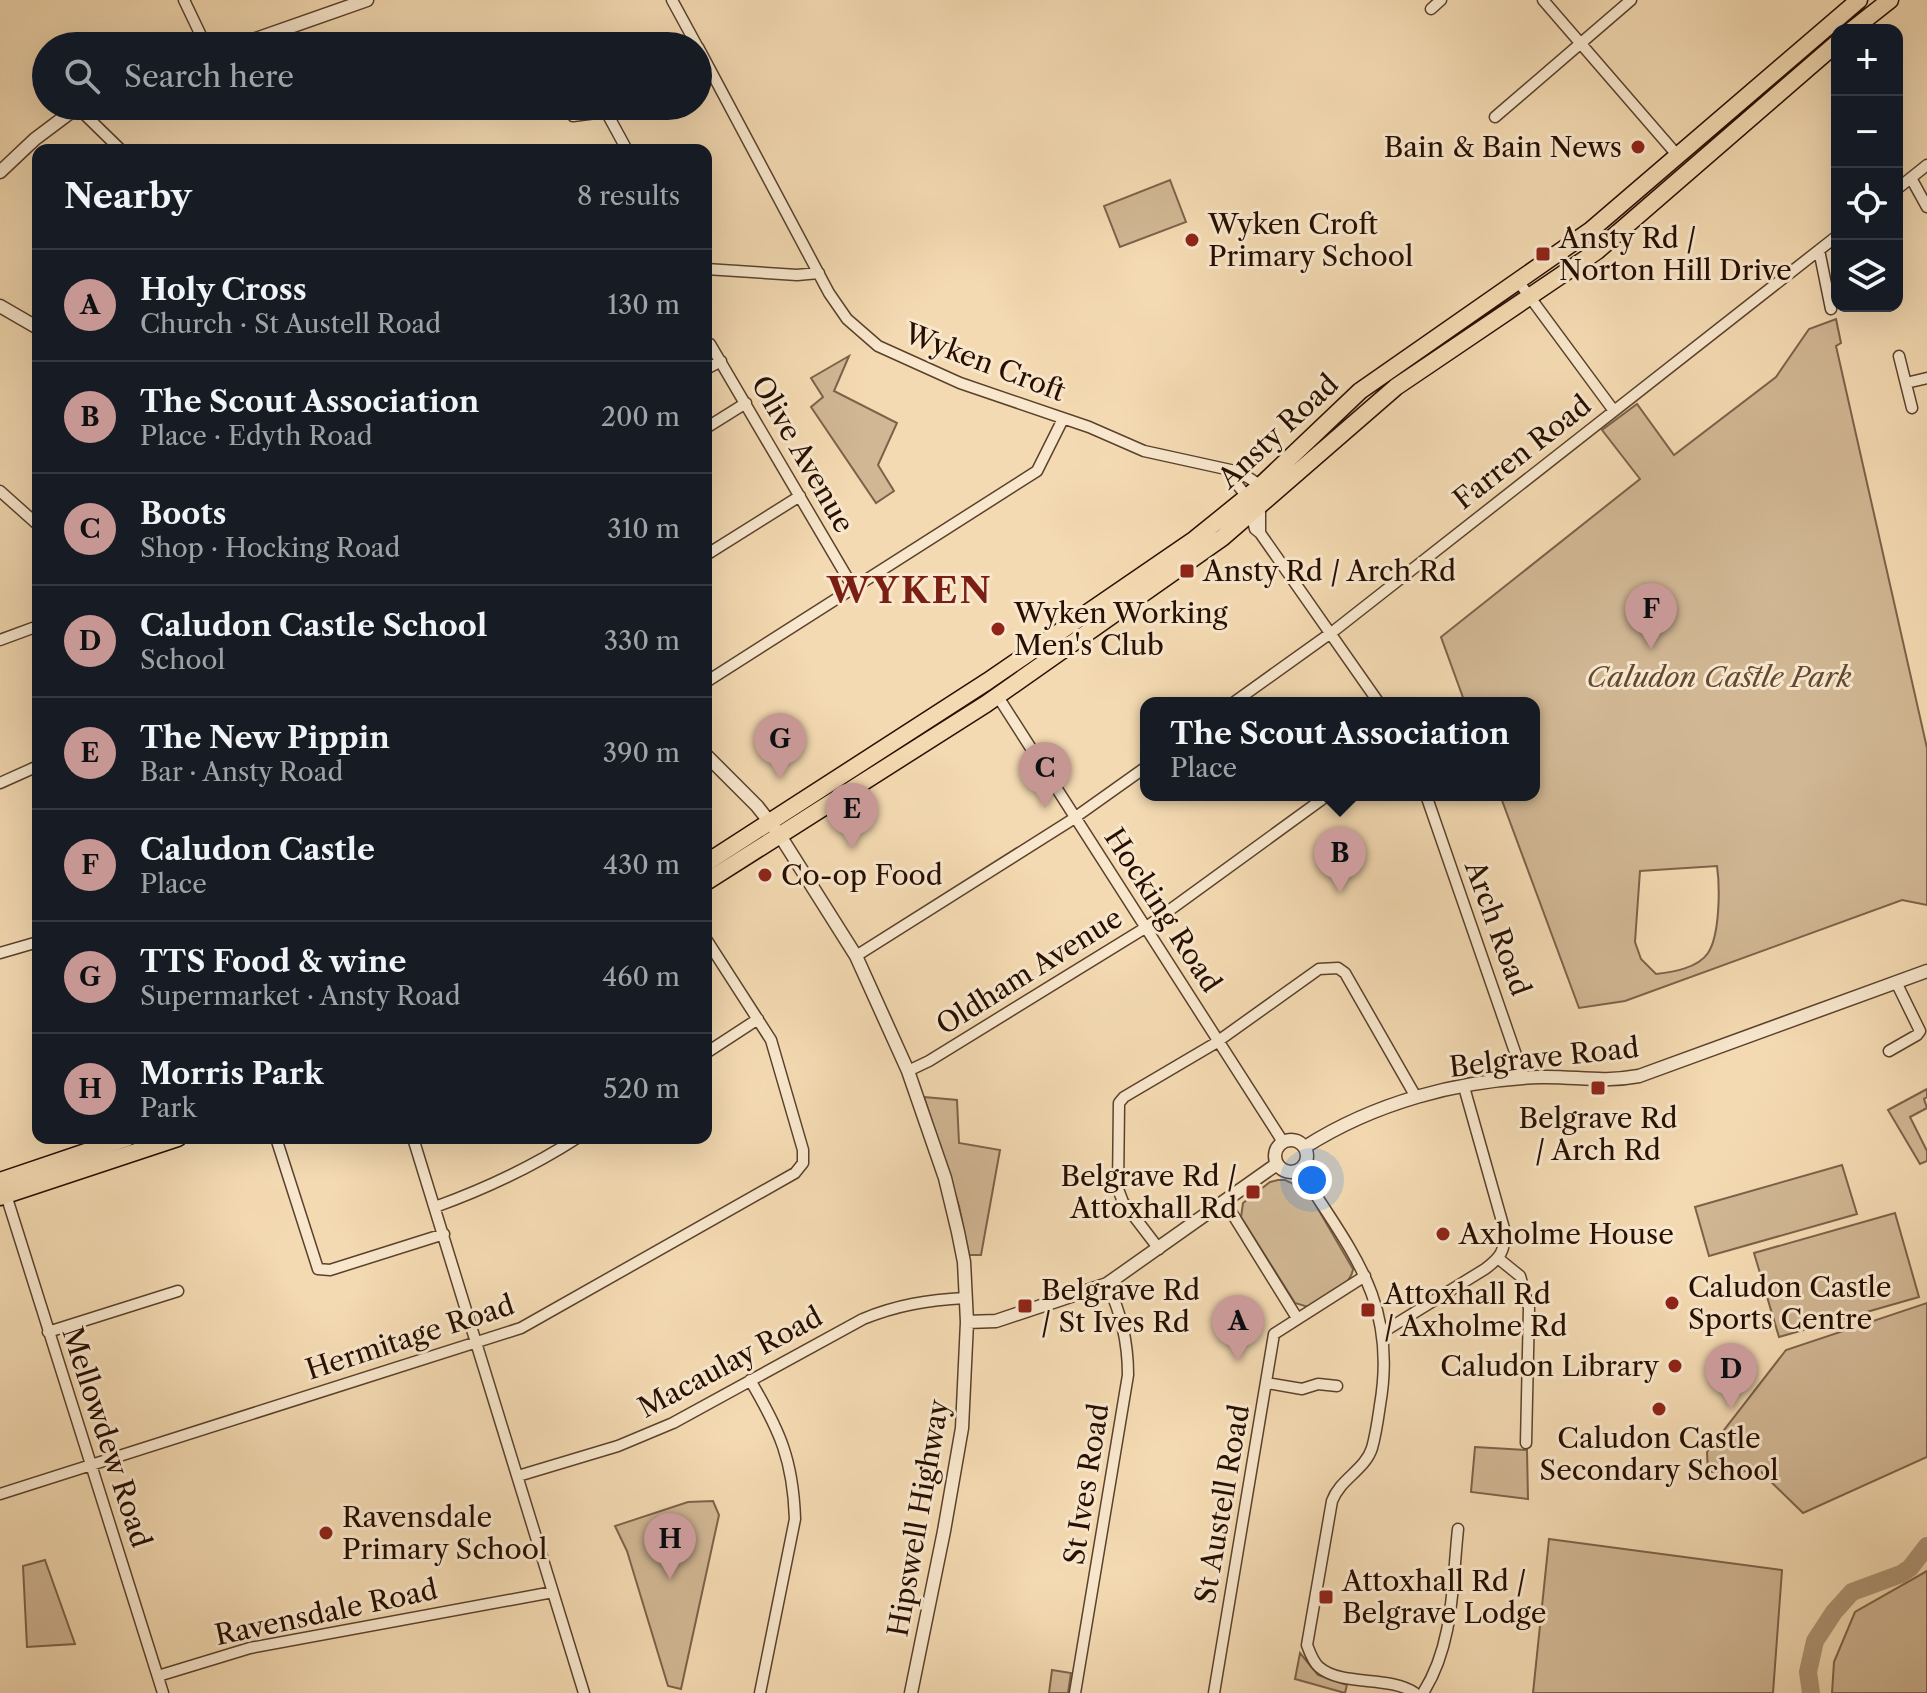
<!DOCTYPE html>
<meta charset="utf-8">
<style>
body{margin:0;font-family:"Libre Caslon Text",serif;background:#242831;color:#f1f3f6}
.controls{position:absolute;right:24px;top:24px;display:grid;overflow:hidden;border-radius:16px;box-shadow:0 8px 32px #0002}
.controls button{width:72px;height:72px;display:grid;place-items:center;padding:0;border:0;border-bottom:2px solid #363941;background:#171b24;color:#f1f3f6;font:40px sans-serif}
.you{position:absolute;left:1312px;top:1180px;width:28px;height:28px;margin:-20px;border:6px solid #fff;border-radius:50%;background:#1a73e8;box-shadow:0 0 0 12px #1a73e833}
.badge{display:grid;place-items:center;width:52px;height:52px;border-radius:50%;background:#c59692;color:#111;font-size:26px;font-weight:700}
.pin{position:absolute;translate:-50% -66px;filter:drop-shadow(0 2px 4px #0008)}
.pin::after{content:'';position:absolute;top:42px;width:28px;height:24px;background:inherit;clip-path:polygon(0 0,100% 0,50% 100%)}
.popup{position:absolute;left:1140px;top:697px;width:400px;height:104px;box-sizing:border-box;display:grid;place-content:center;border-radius:16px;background:#171b24;filter:drop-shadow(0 2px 6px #0005);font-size:26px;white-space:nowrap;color:#9ea1a6}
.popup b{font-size:30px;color:#f1f3f6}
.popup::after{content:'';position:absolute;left:50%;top:100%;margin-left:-16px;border:16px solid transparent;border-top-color:#171b24}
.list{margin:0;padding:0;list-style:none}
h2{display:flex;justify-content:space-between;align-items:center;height:104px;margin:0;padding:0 32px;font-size:34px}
h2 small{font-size:26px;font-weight:400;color:#9ea1a6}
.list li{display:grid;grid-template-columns:52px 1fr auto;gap:24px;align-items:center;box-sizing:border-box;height:112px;padding:0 32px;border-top:2px solid #363941}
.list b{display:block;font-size:30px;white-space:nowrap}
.list p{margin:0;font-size:26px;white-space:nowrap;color:#9ea1a6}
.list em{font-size:26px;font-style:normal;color:#9ea1a6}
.icon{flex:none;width:44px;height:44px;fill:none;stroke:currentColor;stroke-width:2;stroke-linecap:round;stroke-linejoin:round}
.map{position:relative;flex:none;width:1927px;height:1693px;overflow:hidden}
.search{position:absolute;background:#171b24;box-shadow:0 8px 32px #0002;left:32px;top:32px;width:680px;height:88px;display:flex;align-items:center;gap:20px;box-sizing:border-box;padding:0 28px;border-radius:44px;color:#9ea1a6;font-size:30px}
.panel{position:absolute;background:#171b24;box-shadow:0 8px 32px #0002;left:32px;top:144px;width:680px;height:1000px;border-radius:16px}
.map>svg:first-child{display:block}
</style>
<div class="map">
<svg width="1927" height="1693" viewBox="0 0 1927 1693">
<rect width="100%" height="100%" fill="#f4dab2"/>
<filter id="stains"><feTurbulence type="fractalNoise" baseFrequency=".0025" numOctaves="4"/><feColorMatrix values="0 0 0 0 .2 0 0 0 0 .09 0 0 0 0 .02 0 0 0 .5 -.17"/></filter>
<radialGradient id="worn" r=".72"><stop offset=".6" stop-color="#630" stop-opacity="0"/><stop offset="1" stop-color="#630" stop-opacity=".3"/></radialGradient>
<path fill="#d1b794" stroke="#7c624a" stroke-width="2" fill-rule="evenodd" d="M 1170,180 L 1186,222 L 1120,247 L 1104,206 Z
M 1836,319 L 1841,343 L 1836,346 L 1927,748 L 1927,905 L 1902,900 L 1625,1001 L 1579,1008 L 1500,795 L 1534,795 L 1534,703 L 1465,703 L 1441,637 L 1640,479 L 1602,430 L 1637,404 L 1674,455 L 1776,377 L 1809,329 ZM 1717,866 C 1720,887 1720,935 1708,953 C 1698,968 1673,972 1656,974 L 1641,959 L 1635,942 L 1640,871 Z
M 849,356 L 834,391 L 897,423 L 878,465 L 894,491 L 876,503 L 811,407 L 823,397 L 811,378 Z
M 1927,1089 L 1927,1097 L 1924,1099 L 1927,1108 L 1910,1117 L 1927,1151 L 1927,1161 L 1920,1164 L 1888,1110 Z
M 924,1097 L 957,1100 L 959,1143 L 1000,1150 L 981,1255 L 969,1255 L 959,1206 Z
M 1842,1165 L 1857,1214 L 1709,1256 L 1695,1207 Z
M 1278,1180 L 1285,1180 L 1307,1190 L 1353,1269 C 1351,1287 1323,1298 1308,1307 L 1295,1303 L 1241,1217 L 1243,1203 L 1270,1182 Z
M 1895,1213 L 1919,1297 L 1779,1337 L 1754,1253 Z
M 1927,1303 L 1927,1457 L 1803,1513 L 1760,1471 L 1708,1472 L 1707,1452 L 1786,1350 Z
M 1475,1447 L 1527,1450 L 1528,1499 L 1471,1492 Z
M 713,1501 L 719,1515 L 681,1689 L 668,1686 L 627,1551 L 615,1526 L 688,1502 Z
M 1549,1539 L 1782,1570 L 1773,1693 L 1533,1693 Z
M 45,1560 L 75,1644 L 27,1647 L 23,1566 Z
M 1927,1571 L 1927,1693 L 1832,1693 L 1834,1662 L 1855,1612 Z
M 1300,1653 L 1318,1675 L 1347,1685 L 1345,1693 L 1295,1679 Z
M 1052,1670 L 1071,1673 L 1068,1693 L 1049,1693 Z"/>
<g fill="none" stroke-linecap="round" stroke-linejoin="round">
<path stroke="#ae9575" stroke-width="18" d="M 1811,1693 L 1808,1672 L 1815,1641 L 1834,1612 L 1852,1592 L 1901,1574 L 1910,1568 L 1927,1546"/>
<g stroke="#5a412c" stroke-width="13">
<path id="minor" d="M 184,0 L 206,46
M 672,0 L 697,46
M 1543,0 L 1678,156
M 1431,9 L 1441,0
M 698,47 L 829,293 L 847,319 L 878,346 L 960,383 L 1089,427 L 1144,451 L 1235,471 L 1249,478 L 1255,482 L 1260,497 L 1260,533
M 264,106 L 270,112
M 603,106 L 627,150
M 77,107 L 121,150
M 573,116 L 604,112
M 1495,117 L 1631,0
M 1911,178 L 1927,207
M 1897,189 L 1927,165
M 1819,250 L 1831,309
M 706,269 L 797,275 L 819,273
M 1518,281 L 1614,411
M 710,344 L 854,589
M 1899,356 L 1912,408
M 706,369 L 721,361
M 1906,383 L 1927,378
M 706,428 L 746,403
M 1226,470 L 1247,497 L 1255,529 L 1260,533 L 1379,703
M 0,491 L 38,525
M 706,555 L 800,496
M 0,640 L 38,626
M 706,682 L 1037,471 L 1063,419
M 1002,703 L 1283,1142
M 1233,703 L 1335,630 L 1837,236
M 0,783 L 38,766
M 1426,795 L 1524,1078
M 0,953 L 38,942
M 856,956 L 1070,821 L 1146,767
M 1889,1051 L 1917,1035 L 1920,1031 L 1896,982
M 706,1053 L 758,1019
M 908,1071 L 929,1061 L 1145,928 L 1328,795
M 276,1138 L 318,1269 L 330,1270 L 444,1234
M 413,1138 L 584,1693
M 1299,1169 C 1351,1251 1398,1302 1380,1405 C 1378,1419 1376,1434 1372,1448 C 1365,1470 1340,1479 1332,1501 L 1307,1645 C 1310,1653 1313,1662 1319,1667 C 1342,1687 1389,1675 1415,1693
M 6,1195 L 163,1693
M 1225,1202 L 1297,1318
M 435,1207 C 485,1189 532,1167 577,1138
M 1159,1249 L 1123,1202 L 1118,1189 L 1119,1103 L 1124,1097 L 1214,1044 L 1319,969 L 1338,968 L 1345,973 L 1416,1097
M 1499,1259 L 1520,1276 L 1529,1308 L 1526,1443
M 48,1332 L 178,1291
M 1383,1332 L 1485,1269 C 1500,1258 1505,1251 1505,1232 L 1464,1087
M 750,1380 C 780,1431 793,1460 795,1519 L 760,1693
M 1267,1383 L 1302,1389 L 1318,1384 L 1337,1386
M 518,1476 L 618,1446 L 673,1423 L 863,1319 C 897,1305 928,1300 965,1298
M 0,1494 L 521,1328 L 795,1173 L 803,1163 L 803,1150 L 771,1040 L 706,939
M 158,1676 L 250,1648 L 553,1592
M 1075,1693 L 1128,1375 C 1128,1343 1121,1312 1107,1284
M 1214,1693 L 1274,1334 L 1365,1276
M 1423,1693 C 1454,1644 1452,1585 1458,1529"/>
</g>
<g stroke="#5a412c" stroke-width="15">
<path id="tertiary" d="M 236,46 L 367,0
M 0,172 L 35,139 L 79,106
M 0,306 L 38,328
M 706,755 L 757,806 L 779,834 L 856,956 L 908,1071 L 945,1178 L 958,1232 L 964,1262 L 967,1322 L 962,1428 L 944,1531 L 911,1693
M1275 1156a16 16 0 1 1 32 0a16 16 0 1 1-32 0Z
M 1305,1147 C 1374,1103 1458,1080 1540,1077 C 1576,1076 1601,1083 1639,1076 L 1927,971
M 967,1322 L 996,1321 L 1107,1284 L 1277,1164"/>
</g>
<g stroke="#270e00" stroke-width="19">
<path id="trunk" d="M 1852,30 L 1890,0
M 706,863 L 988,681 L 1195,539 L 1258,488 L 1360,391 L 1591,230 L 1859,0
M 706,882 L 986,704 L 1222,538 L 1396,387 L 1597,251 L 1837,43
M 0,1181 L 127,1138
M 0,1197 L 178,1138"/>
</g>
<use href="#minor" stroke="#f8e7cd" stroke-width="10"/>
<use href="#tertiary" stroke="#f8e7cd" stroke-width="12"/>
<use href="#trunk" stroke="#f4dab2" stroke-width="16"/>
</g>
<g fill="#8f2418" stroke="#f8e7cd" stroke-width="3">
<circle cx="1638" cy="147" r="8"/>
<circle cx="1192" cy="240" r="8"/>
<rect x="1535" y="246" width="16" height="16" rx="4"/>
<rect x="1179" y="563" width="16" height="16" rx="4"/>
<circle cx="998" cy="629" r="8"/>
<circle cx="765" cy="875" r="8"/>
<rect x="1590" y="1080" width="16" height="16" rx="4"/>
<rect x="1245" y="1184" width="16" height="16" rx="4"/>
<circle cx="1443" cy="1234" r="8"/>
<circle cx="1672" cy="1303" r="8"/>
<rect x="1017" y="1298" width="16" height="16" rx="4"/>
<rect x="1360" y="1302" width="16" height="16" rx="4"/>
<circle cx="1675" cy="1366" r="8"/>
<circle cx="1659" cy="1409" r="8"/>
<circle cx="326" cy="1533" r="8"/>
<rect x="1318" y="1589" width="16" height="16" rx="4"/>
</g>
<g text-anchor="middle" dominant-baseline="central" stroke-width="6" stroke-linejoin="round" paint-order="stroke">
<g font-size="28" fill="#270e00" stroke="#f8e7cd" text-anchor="start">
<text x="1622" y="147" text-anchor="end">Bain &amp; Bain News</text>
<text x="1208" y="224">Wyken Croft<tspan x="1208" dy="32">Primary School</tspan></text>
<text x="1559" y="238">Ansty Rd /<tspan x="1559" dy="32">Norton Hill Drive</tspan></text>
<text x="1203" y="571">Ansty Rd / Arch Rd</text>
<text x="1014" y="613">Wyken Working<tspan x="1014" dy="32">Men's Club</tspan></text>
<text x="781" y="875">Co-op Food</text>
<text x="1598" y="1118" text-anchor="middle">Belgrave Rd<tspan x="1598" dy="32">/ Arch Rd</tspan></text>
<text x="1237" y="1176" text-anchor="end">Belgrave Rd /<tspan x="1237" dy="32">Attoxhall Rd</tspan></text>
<text x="1459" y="1234">Axholme House</text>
<text x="1688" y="1287">Caludon Castle<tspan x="1688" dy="32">Sports Centre</tspan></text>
<text x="1041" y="1290">Belgrave Rd<tspan x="1041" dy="32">/ St Ives Rd</tspan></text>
<text x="1384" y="1294">Attoxhall Rd<tspan x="1384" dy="32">/ Axholme Rd</tspan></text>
<text x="1659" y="1366" text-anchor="end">Caludon Library</text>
<text x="1659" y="1438" text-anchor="middle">Caludon Castle<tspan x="1659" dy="32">Secondary School</tspan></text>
<text x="342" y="1517">Ravensdale<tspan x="342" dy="32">Primary School</tspan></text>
<text x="1342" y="1581">Attoxhall Rd /<tspan x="1342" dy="32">Belgrave Lodge</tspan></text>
</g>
<g font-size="28" fill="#270e00" stroke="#f8e7cd">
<text transform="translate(985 362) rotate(21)">Wyken Croft</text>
<text transform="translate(1278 431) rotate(-43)">Ansty Road</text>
<text transform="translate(1522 452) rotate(-38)">Farren Road</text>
<text transform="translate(803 454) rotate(60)">Olive Avenue</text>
<text transform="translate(1163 910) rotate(57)">Hocking Road</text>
<text transform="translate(1498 928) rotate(70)">Arch Road</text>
<text transform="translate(1029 971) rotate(-32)">Oldham Avenue</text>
<text transform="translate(1544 1057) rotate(-6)">Belgrave Road</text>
<text transform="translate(410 1337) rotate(-18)">Hermitage Road</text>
<text transform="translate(730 1362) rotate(-28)">Macaulay Road</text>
<text transform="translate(107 1437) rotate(72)">Mellowdew Road</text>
<text transform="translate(1086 1484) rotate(-81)">St Ives Road</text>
<text transform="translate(1222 1504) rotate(-80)">St Austell Road</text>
<text transform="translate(918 1518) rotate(-80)">Hipswell Highway</text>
<text transform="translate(326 1612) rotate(-12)">Ravensdale Road</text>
</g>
<g font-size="28" font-style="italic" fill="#624934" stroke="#f8e7cd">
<text x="1719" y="677">Caludon Castle Park</text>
</g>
<g font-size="36" font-weight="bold" letter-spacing="2" fill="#7a1f14" stroke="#f8e7cd">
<text x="910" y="590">WYKEN</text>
</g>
</g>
<rect width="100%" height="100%" filter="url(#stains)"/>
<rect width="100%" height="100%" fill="url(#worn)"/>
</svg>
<div class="controls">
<button>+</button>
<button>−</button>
<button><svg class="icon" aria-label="locate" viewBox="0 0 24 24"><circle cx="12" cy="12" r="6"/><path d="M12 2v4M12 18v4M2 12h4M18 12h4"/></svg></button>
<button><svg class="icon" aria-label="layers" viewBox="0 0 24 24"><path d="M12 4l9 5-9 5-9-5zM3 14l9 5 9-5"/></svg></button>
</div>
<div class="you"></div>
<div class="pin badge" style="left:1238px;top:1361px">A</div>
<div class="pin badge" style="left:1340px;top:893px">B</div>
<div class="popup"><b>The Scout Association</b>Place</div>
<div class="pin badge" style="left:1045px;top:808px">C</div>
<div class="pin badge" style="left:1731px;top:1409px">D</div>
<div class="pin badge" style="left:852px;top:849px">E</div>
<div class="pin badge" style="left:1651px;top:649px">F</div>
<div class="pin badge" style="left:780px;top:779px">G</div>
<div class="pin badge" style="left:670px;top:1579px">H</div>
<div class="search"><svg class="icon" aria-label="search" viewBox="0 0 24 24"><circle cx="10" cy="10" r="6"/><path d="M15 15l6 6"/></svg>Search here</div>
<section class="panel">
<h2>Nearby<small>8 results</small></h2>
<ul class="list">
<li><span class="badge">A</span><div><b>Holy Cross</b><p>Church · St Austell Road</p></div><em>130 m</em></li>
<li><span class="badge">B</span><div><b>The Scout Association</b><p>Place · Edyth Road</p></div><em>200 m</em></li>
<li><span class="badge">C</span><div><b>Boots</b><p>Shop · Hocking Road</p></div><em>310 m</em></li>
<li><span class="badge">D</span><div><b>Caludon Castle School</b><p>School</p></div><em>330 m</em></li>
<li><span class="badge">E</span><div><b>The New Pippin</b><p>Bar · Ansty Road</p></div><em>390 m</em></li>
<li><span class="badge">F</span><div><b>Caludon Castle</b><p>Place</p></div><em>430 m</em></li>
<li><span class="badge">G</span><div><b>TTS Food &amp; wine</b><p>Supermarket · Ansty Road</p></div><em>460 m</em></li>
<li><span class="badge">H</span><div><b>Morris Park</b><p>Park</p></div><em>520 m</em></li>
</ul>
</section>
</div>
